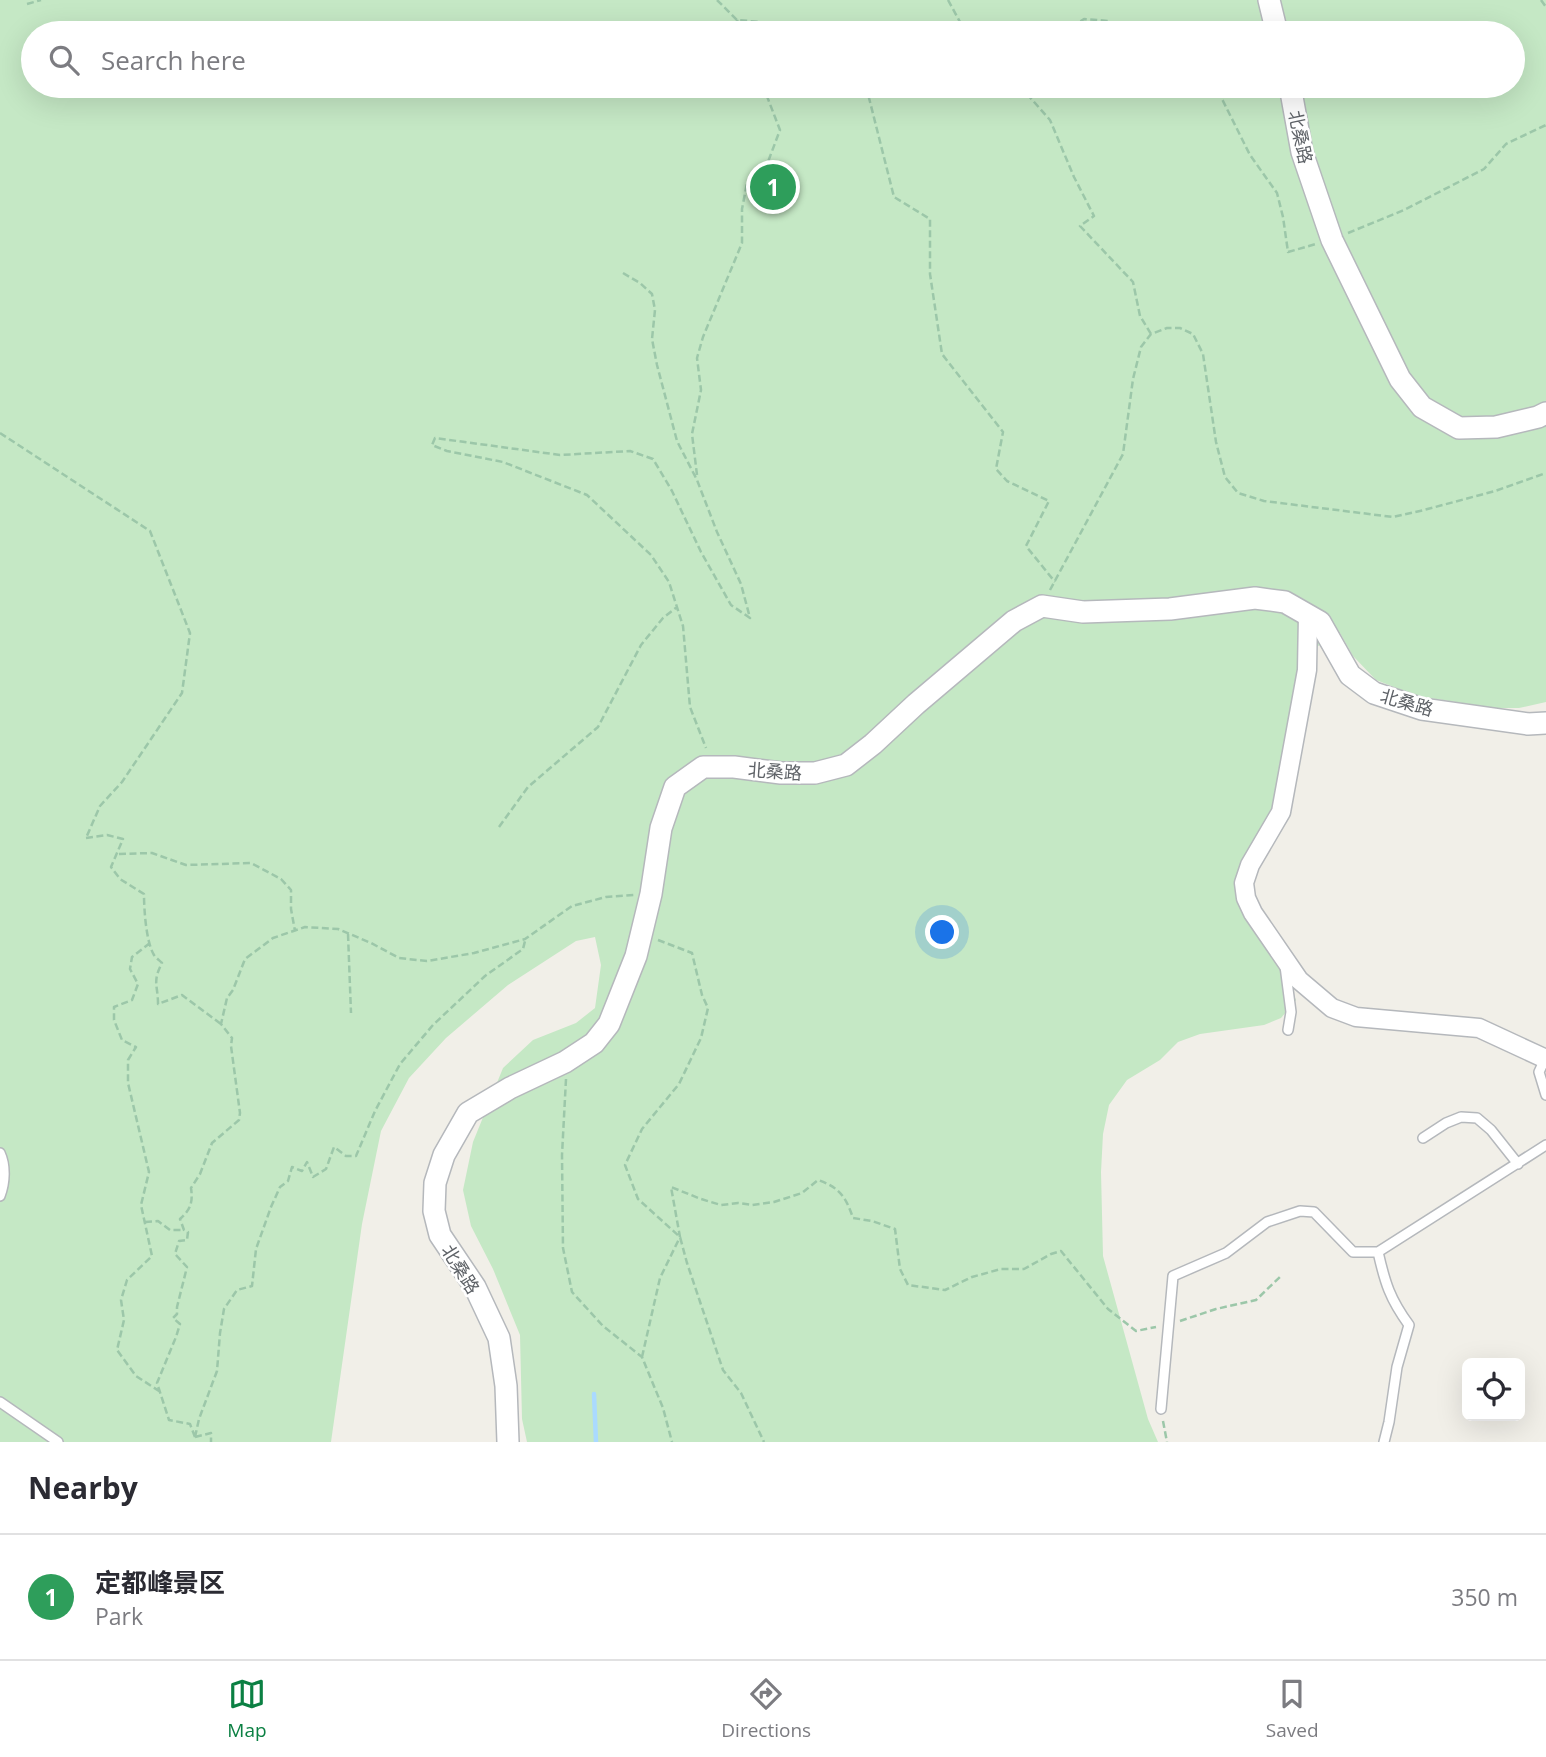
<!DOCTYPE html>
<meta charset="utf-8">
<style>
body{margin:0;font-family:"Open Sans","Noto Sans SC",sans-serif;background:#f7f7f7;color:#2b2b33}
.controls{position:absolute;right:21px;bottom:21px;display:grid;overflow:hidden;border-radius:10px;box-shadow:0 7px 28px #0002}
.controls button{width:63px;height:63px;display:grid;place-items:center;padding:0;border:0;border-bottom:2px solid #e1e1e2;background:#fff;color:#2b2b33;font:35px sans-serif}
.you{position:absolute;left:943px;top:933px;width:24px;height:24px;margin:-18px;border:5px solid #fff;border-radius:50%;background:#1a73e8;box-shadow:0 0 0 10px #1a73e833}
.badge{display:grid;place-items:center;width:46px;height:46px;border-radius:50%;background:#0b8043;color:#fff;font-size:23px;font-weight:700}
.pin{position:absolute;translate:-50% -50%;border:4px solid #fff;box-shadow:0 2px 7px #0006}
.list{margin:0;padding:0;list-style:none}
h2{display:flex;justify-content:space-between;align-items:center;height:91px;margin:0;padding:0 28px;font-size:30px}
h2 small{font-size:23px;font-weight:400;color:#7c7c81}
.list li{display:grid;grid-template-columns:46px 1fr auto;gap:21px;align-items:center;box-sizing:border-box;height:126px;padding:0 28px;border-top:2px solid #e1e1e2}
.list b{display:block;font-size:26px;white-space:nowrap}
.list p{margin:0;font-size:23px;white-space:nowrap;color:#7c7c81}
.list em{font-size:23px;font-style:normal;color:#7c7c81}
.icon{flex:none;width:38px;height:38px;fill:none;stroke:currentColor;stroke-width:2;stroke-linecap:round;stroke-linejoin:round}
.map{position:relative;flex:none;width:1546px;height:1442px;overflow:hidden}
.search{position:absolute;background:#fff;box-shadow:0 7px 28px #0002;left:21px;right:21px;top:21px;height:77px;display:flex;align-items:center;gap:18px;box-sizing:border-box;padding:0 24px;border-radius:38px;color:#7c7c81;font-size:26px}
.sheet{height:217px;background:#fff}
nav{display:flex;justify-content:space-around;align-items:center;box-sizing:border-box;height:98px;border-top:2px solid #e1e1e2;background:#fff;font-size:19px;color:#7c7c81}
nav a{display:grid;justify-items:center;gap:4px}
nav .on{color:#0b8043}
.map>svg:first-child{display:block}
</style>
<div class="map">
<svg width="1546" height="1442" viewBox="0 0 1546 1442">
<rect width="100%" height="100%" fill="#f1efe8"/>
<path fill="#c5e8c5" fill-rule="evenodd" d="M 0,0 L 1546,0 L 1546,702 L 1519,708 L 1495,708 L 1417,696 L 1376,680 L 1353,656 L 1340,633 L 1298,658 L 1289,772 L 1253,862 L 1253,891 L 1257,918 L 1285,975 L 1296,1000 L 1281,1018 L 1264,1025 L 1200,1034 L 1178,1042 L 1160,1060 L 1127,1080 L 1109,1105 L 1103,1134 L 1101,1172 L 1103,1256 L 1148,1419 L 1158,1442 L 527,1442 L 522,1419 L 520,1335 L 493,1269 L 471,1226 L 463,1190 L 473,1142 L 503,1068 L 533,1040 L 576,1023 L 595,1008 L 601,965 L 595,937 L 576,941 L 508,985 L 446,1038 L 409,1078 L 381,1131 L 362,1224 L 331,1442 L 0,1442 ZM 33,33 L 1513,33 L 1513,86 L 33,86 Z"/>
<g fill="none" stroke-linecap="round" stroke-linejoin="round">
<path stroke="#aadaff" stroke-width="4.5" d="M 594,1394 L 596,1442"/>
<g stroke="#b5b8bc" stroke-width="12">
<path id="service" d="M 1285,966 L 1291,1012 L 1288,1030
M 1546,1060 L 1545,1059 L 1539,1072 L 1546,1095
M 1423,1138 L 1446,1123 L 1461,1117 L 1477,1118 L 1491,1130 L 1518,1164
M 0,1153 C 6,1166 5,1183 0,1196
M 1378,1252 C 1385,1283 1390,1299 1409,1325 L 1397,1367 L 1389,1422 L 1384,1442
M 0,1402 L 58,1442
M 1161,1409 L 1173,1276 L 1226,1253 L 1267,1222 L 1300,1211 L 1314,1212 L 1353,1252 L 1378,1252 L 1546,1145"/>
</g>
<g stroke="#b5b8bc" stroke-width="21">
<path id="minor" d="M 1308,615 L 1307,670 L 1281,812 L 1250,865 L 1244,883 L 1246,898 L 1253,913 L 1299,980 L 1332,1008 L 1356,1017 L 1479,1028 L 1546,1059"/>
</g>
<g stroke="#b5b8bc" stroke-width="24">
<path id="tertiary" d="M 1269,0 L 1277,33
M 1290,86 L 1302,152 L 1332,240 L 1400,379 L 1422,407 L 1459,428 L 1496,427 L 1538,417 L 1546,413
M 508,1442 L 506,1386 L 499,1338 L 475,1287 L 440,1235 L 434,1211 L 435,1183 L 444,1155 L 468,1113 L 510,1088 L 565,1062 L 594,1043 L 609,1024 L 636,956 L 651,894 L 661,828 L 675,787 L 703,767 L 734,767 L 781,773 L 815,773 L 846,765 L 873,744 L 916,704 L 1014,621 L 1042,606 L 1083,612 L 1170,609 L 1255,598 L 1285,602 L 1320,622 L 1350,675 L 1374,693 L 1422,709 L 1528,724 L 1546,723"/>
</g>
<path stroke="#9cc7a9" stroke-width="2.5" stroke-dasharray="7 3.5" stroke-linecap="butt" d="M 717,0 L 737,20 L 761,22 L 782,33
M 948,0 L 966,33
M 1541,0 L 1546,7
M 27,4 L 41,0
M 737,20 L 742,33
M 1063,33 L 1084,19 L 1109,21 L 1128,33
M 866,86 L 894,197 L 930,219 L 930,274 L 942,354 L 1003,432 L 996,469 L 1007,481 L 1049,501 L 1026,546 L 1055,582
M 1020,86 L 1050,120 L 1074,177 L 1094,216 L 1080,226 L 1133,282 L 1140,316 L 1151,334
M 1208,86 L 1219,93 L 1250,155 L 1277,193 L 1283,217 L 1288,252 L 1316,244
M 1348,233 L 1404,210 L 1484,169 L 1506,144 L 1546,125
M 623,273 L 640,283 L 652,294 L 655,310 L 652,339 L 657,365 L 677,441 L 697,480 L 717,532 L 741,584 L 750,618 L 731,605 L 701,552 L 672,491 L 653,459 L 630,451 L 560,455 L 435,438 L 432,445 L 447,451 L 503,462 L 587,495 L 651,555 L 669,582 L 683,626 L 690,707 L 706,748
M 0,433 L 150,531 L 190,633 L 182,693 L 122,782 L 100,806 L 86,838
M 697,475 L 692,434 L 701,390 L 697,358 L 703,337 L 742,243 L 742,209 L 747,183 L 763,175 L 780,130 L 763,86
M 1050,590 L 1123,454 L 1133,379 L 1141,347 L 1151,334 L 1167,328 L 1180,328 L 1193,334 L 1203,354 L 1216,442 L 1225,477 L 1238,493 L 1264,501 L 1393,517 L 1424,510 L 1495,491 L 1546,473
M 499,827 L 528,787 L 598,727 L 641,645 L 663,618 L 677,607
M 86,838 L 107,835 L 123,839 L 111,867 L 120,879 L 144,894 C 144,909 146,942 154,955 C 156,958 159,960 162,963 C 152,982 158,985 158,1004 L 182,995 L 221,1024
M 119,854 L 152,853 L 186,865 L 251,863 L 281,879 L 291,890 L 291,909 L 295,931
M 348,934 L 351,1013
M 658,940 L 692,953 L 702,995 L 708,1008 L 701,1038 L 679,1084 L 642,1129 L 625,1165 L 638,1199 L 680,1237 L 687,1263 L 723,1370 L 741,1393 L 764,1442
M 150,943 L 132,957 L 130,969 L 138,984 L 132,1000 L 114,1007 L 114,1020 L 122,1040 L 136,1047 L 128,1060 L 128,1083 L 149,1172 L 141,1205 L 152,1256 L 127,1280 L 121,1300 L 124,1320 L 117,1350 L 136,1376 L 159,1391
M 566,1079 L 562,1155 L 563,1248 L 572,1292 L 603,1326 L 642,1357 L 663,1408 L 672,1442
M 145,1222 L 158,1221 L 170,1230 L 184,1230
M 1180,1321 L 1216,1309 L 1256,1300 L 1282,1275
M 642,1357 L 660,1278 L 680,1237 L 671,1187 L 701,1199 L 721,1205 L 738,1203 L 752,1205 L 774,1202 L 802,1193 L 818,1180 C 839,1187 846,1197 853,1218 L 872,1221 L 895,1229 L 900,1269 L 908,1285 L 945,1290 L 972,1277 L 1001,1269 L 1024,1269 L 1051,1254 L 1061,1251 L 1108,1309 L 1136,1331 L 1156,1327
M 1163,1421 L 1167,1442
M 195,1437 L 190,1424 L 169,1420 L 157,1383 L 176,1337 L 180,1324 L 173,1318 L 177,1314 L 177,1307 L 187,1267 L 175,1254 L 179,1241 L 187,1240 L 188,1232 L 184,1230 L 180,1219 C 191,1209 193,1202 191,1188 L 200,1174 L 212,1143 L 239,1120 L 240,1113 L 231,1046 L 232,1038 L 221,1024 L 227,998 L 233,990 L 245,959 L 273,938 L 305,927 L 338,929 L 371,943 L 399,958 L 427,961 L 474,953 L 525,939 L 572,906 L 606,897 L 634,895
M 195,1437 L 199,1419 L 217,1371 L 220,1333 L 224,1309 L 237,1290 L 252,1286 L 256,1249 L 271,1207 L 280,1187 L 288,1181 L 292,1167 L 302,1171 L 307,1162 L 313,1177 L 326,1169 L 334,1147 L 346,1156 L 356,1156 L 375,1111 L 400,1064 L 433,1025 L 485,976 L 523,949 L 525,941
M 195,1437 L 211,1433 L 211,1442"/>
<use href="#service" stroke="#fff" stroke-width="9"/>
<use href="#minor" stroke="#fff" stroke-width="18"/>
<use href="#tertiary" stroke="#fff" stroke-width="21"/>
</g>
<g text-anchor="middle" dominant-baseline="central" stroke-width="5" stroke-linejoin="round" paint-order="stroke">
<g font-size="18" fill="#5f6368" stroke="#fff">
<text transform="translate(1301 137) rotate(78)">北桑路</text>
<text transform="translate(1407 702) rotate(16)">北桑路</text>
<text transform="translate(775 771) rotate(4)">北桑路</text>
<text transform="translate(461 1269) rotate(58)">北桑路</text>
</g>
</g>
</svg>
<div class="controls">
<button><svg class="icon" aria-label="locate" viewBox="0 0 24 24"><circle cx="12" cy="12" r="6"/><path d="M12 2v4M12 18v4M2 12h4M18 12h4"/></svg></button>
</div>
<div class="you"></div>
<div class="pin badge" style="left:773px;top:187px;background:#2e9e5b">1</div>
<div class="search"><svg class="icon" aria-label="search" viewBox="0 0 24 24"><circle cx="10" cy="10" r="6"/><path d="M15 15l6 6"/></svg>Search here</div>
</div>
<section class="sheet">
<h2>Nearby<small></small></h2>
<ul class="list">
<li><span class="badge" style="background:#2e9e5b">1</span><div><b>定都峰景区</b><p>Park</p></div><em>350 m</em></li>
</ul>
</section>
<nav>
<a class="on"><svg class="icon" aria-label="map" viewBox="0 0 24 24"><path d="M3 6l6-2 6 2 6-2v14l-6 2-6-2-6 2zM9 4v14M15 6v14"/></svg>Map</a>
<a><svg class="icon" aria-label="directions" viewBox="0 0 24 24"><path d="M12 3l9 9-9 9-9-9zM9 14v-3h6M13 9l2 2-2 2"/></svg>Directions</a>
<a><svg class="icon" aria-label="saved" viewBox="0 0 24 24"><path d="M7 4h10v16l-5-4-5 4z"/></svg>Saved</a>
</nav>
